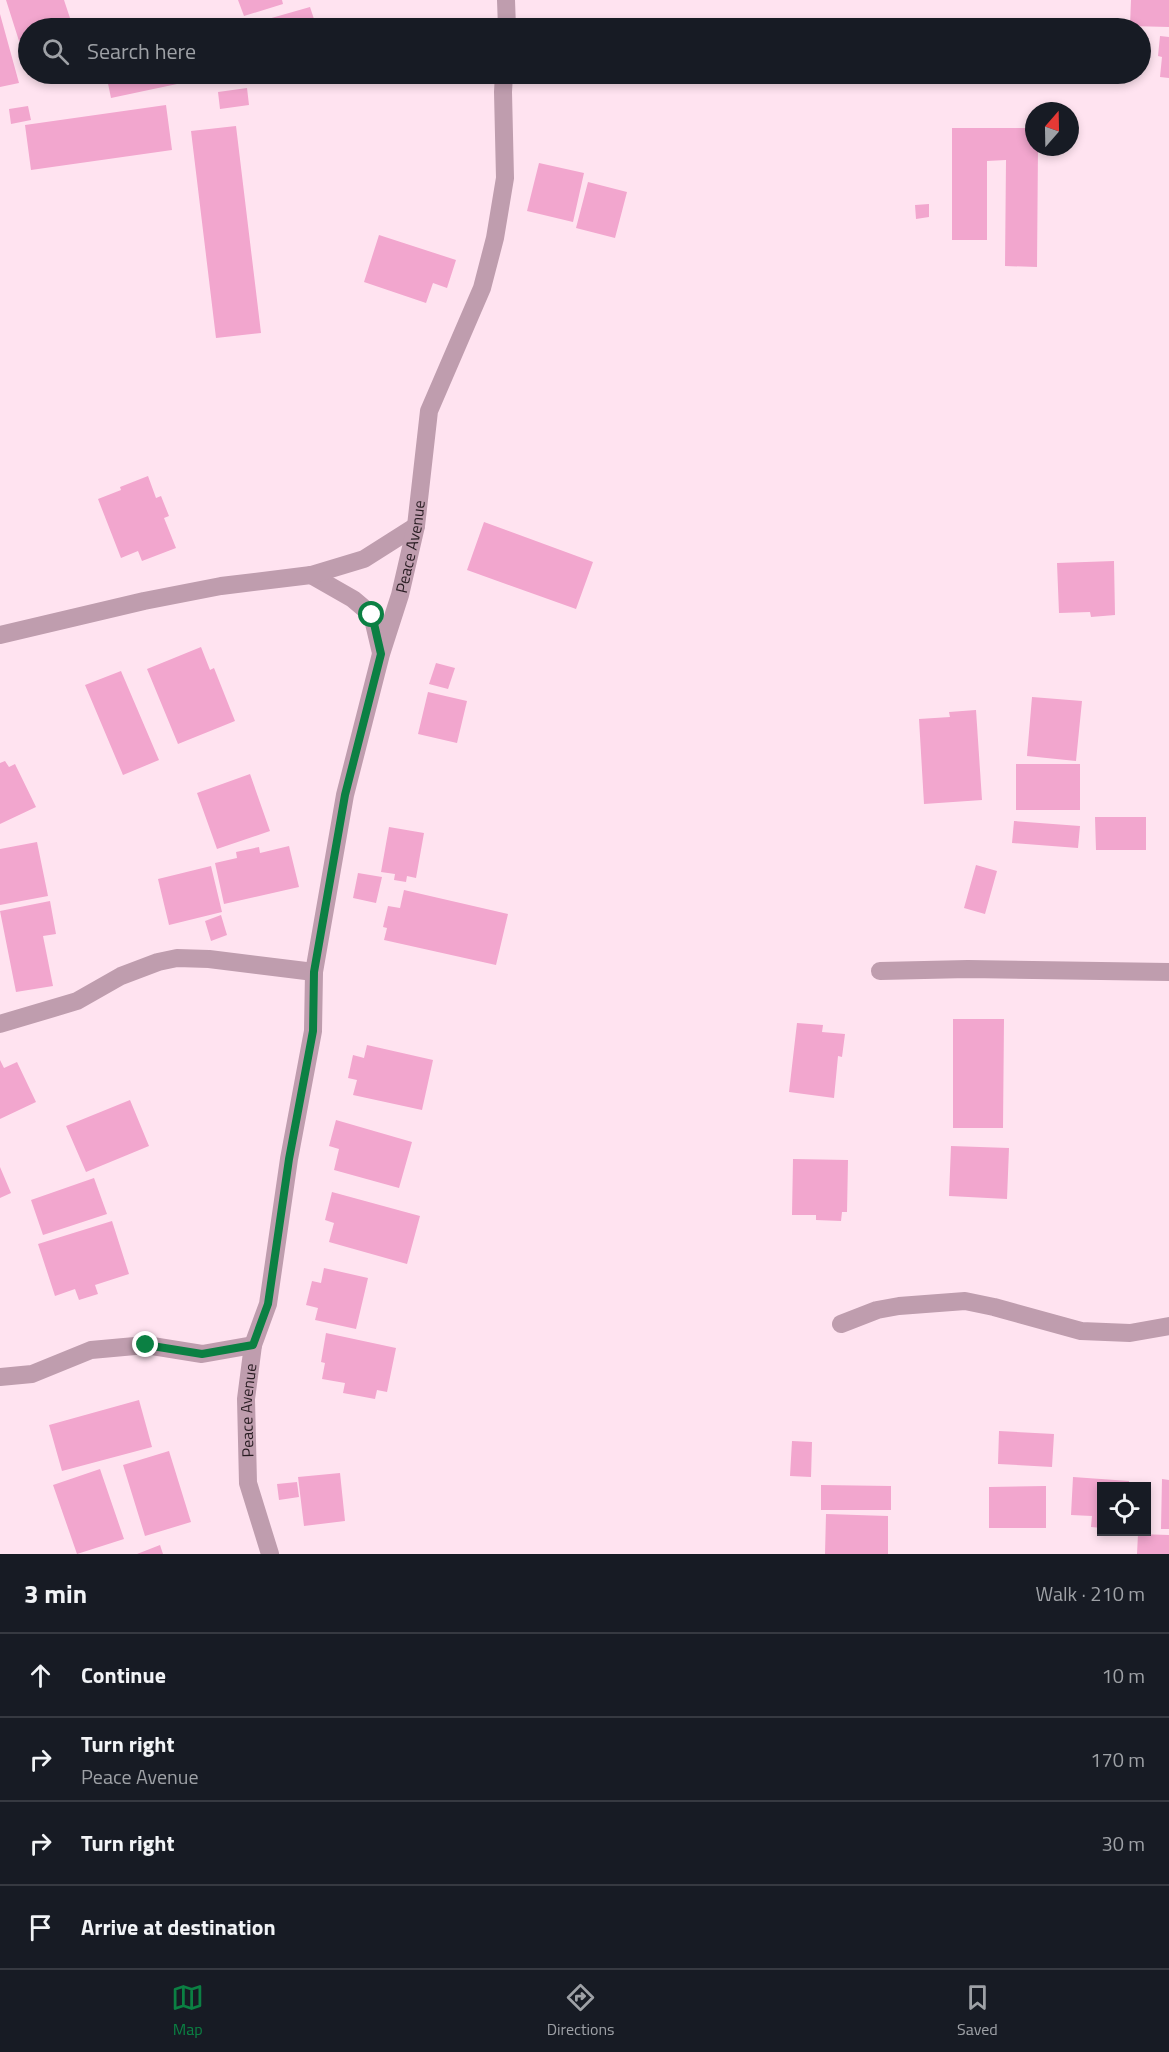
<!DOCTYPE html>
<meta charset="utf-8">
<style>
body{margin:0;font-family:"Titillium Web",sans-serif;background:#242831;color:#f1f3f6}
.controls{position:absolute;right:18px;bottom:18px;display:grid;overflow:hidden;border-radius:0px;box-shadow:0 3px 9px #0003}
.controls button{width:54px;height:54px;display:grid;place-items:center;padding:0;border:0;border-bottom:2px solid #363941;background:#171b24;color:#f1f3f6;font:30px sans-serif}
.compass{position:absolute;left:1025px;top:102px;width:54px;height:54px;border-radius:50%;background:#171b24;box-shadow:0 3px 9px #0003;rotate:20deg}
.stop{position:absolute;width:18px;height:18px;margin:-14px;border:4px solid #0b8043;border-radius:50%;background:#fff}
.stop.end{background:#0b8043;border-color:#fff;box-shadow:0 2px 6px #0008}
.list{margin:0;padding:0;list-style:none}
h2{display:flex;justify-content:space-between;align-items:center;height:78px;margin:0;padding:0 24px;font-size:26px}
h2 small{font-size:20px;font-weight:400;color:#9ea1a6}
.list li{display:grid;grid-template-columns:39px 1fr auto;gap:18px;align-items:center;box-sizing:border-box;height:84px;padding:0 24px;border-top:2px solid #363941}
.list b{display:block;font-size:22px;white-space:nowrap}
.list p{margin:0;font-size:20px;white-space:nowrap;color:#9ea1a6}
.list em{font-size:20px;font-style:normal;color:#9ea1a6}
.icon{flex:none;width:33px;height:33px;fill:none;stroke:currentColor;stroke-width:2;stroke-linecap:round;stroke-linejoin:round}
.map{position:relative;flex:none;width:1169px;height:1554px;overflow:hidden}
.search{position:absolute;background:#171b24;box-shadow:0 3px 9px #0003;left:18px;right:18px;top:18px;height:66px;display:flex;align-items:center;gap:15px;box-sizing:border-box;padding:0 21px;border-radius:33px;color:#9ea1a6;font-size:22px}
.sheet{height:414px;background:#171b24}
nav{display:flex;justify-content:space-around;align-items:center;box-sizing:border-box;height:84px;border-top:2px solid #363941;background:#171b24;font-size:16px;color:#9ea1a6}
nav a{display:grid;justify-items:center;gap:3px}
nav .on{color:#0b8043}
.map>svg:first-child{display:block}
</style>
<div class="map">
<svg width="1169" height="1554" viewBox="0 0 1169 1554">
<rect width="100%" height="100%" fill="#ffe3f0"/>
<path fill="#f2a6ce" d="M 6,0 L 64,0 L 72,24 L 57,28 L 28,28 L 28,38 L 19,41 Z
M 238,0 L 282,0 L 283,4 L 244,16 Z
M 1131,0 L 1169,0 L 1169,27 L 1130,26 Z
M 310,7 L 317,28 L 248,28 L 247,25 Z
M 0,14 L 19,83 L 0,87 Z
M 1160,36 L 1169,37 L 1169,78 L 1160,77 L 1162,57 L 1158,56 Z
M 106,74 L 174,74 L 177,84 L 111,98 Z
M 247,88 L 249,105 L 220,109 L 218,92 Z
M 166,105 L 172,150 L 31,170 L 25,125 Z
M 28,106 L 31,120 L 11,124 L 9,109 Z
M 236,126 L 261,333 L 216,338 L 191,131 Z
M 952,128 L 1034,128 L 1034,147 L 1038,147 L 1037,267 L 1005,266 L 1006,160 L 987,161 L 987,240 L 952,240 Z
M 539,163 L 584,173 L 573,222 L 527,211 Z
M 588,182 L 627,192 L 615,238 L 576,228 Z
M 929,204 L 929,217 L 916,219 L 915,205 Z
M 379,235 L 456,260 L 447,288 L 433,283 L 426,303 L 364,282 Z
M 148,476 L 156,498 L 161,496 L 169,516 L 164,518 L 176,548 L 142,561 L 138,551 L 121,558 L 98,499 L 121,490 L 120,487 Z
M 484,522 L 593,562 L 576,609 L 467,570 Z
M 1114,561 L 1115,615 L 1091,617 L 1090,612 L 1059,613 L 1057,563 Z
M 201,647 L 210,670 L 214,668 L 235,721 L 178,744 L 147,669 Z
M 436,663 L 455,668 L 448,689 L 429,684 Z
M 121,671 L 159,760 L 123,775 L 85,685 Z
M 428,692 L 467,701 L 457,743 L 418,734 Z
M 1032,697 L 1082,701 L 1076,761 L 1027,756 Z
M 976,710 L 982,800 L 924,804 L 919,719 L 950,717 L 949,712 Z
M 5,761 L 9,767 L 15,764 L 36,807 L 0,824 L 0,763 Z
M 1016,764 L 1080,764 L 1080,810 L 1016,810 Z
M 250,774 L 270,831 L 217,849 L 197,793 Z
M 1095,817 L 1146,817 L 1146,850 L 1096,850 Z
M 1014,821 L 1080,826 L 1078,848 L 1012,843 Z
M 389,827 L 424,833 L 416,878 L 407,876 L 406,882 L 394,880 L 395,874 L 381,872 Z
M 37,842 L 48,896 L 0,905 L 0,849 Z
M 289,846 L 299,887 L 224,904 L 215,863 L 237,858 L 236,852 L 259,847 L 260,853 Z
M 976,865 L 997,871 L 985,914 L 964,908 Z
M 211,866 L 222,912 L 169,925 L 158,879 Z
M 358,873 L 382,877 L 376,903 L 353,898 Z
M 404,890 L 508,914 L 496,965 L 384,940 L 387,928 L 383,927 L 388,906 L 400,908 Z
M 50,901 L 56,934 L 43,936 L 53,986 L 16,992 L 0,911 Z
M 221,915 L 227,935 L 211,941 L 205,921 Z
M 953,1019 L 1004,1019 L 1003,1128 L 953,1128 Z
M 797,1023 L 823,1025 L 822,1032 L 845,1034 L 842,1057 L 838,1056 L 834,1098 L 789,1092 Z
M 367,1045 L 433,1060 L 422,1110 L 353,1095 L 357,1080 L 348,1078 L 353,1055 L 364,1058 Z
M 0,1060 L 4,1068 L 17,1062 L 36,1102 L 0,1119 Z
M 130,1100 L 149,1146 L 86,1172 L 66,1126 Z
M 336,1120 L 412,1142 L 399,1188 L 334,1170 L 339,1149 L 329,1146 Z
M 951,1146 L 1009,1148 L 1007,1199 L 949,1196 Z
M 793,1159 L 848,1160 L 847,1212 L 842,1212 L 841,1221 L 816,1220 L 816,1215 L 792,1215 Z
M 0,1167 L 11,1193 L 0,1198 Z
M 94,1178 L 107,1214 L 43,1235 L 31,1200 Z
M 332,1192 L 420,1216 L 407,1264 L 329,1242 L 334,1223 L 325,1220 Z
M 112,1221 L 129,1274 L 95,1285 L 98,1294 L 79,1300 L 75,1289 L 55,1296 L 38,1244 Z
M 324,1268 L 368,1278 L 356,1329 L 315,1320 L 318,1308 L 306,1305 L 312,1281 L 321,1283 Z
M 326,1333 L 396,1348 L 387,1392 L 377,1390 L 375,1399 L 343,1393 L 345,1383 L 322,1379 L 325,1363 L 321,1362 Z
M 139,1400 L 152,1447 L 62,1471 L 49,1425 Z
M 999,1431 L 1054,1434 L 1052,1467 L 998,1464 Z
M 792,1441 L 812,1442 L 811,1477 L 790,1476 Z
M 169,1451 L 191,1522 L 145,1536 L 123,1465 Z
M 100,1469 L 124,1539 L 77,1554 L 53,1485 Z
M 340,1473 L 345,1521 L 304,1526 L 298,1477 Z
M 1073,1477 L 1129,1481 L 1129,1486 L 1102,1486 L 1102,1528 L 1091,1527 L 1092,1516 L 1071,1515 Z
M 1162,1479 L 1169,1480 L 1169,1529 L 1161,1529 Z
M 297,1482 L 299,1497 L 279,1500 L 277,1484 Z
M 821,1485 L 891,1486 L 891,1510 L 821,1510 Z
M 1046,1486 L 1046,1528 L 989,1528 L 989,1487 Z
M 826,1514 L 888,1516 L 888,1554 L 825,1554 Z
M 1138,1534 L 1169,1535 L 1169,1554 L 1137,1554 Z
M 160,1545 L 163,1554 L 137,1554 Z"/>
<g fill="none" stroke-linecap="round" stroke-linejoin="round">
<g stroke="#bf9dae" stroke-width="18">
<path d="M 506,0 L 507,28"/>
<path d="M 311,575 L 353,599 L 372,615 L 381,653"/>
<path d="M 0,635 L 144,601 L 221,586 L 311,575 L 364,559 L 416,526"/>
<path d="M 880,971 L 968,969 L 1169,972"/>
<path d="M 0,1024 L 77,1001 L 121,976 L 158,962 L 177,958 L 209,959 L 314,972"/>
<path d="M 841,1324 L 877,1310 L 899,1306 L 965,1301 L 994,1307 L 1081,1331 L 1130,1333 L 1169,1326"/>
<path d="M 0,1377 L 32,1374 L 91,1350 L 146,1345 L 202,1354 L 253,1345"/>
<path id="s1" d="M 270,1554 L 248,1483 L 246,1399 L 253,1345 L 268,1304 L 289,1159 L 313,1031 L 314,972 L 345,795 L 381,654 L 400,595 L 416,526 L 429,411 L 482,288 L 495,238 L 505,178 L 503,92 L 504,74"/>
</g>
</g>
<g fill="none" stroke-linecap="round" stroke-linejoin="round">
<path stroke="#0b8043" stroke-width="8" d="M 146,1345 L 202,1354 L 253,1345 L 268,1304 L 289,1159 L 313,1031 L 314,972 L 345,795 L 381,654 L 372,615"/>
</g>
<g text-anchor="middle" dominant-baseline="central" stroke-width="4.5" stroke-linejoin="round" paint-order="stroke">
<g font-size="16" fill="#281c22" stroke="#fef7fa">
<text stroke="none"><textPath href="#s1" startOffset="1029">Peace Avenue</textPath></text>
<text stroke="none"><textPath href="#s1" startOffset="147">Peace Avenue</textPath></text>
</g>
</g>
</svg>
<div class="controls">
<button><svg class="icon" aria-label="locate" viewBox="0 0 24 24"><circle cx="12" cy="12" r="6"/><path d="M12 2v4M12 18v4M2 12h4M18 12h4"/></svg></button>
</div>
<svg class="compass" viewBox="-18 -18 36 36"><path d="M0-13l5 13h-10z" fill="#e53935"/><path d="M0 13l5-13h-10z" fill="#9ea1a6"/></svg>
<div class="stop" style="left:372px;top:615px"></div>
<div class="stop end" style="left:146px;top:1345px"></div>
<div class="search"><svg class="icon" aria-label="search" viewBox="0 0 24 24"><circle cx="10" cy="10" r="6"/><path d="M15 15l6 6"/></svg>Search here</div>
</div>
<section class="sheet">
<h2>3 min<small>Walk · 210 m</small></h2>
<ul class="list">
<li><svg class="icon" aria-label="ahead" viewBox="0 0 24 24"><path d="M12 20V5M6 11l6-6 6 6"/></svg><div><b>Continue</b></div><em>10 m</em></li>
<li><svg class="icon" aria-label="right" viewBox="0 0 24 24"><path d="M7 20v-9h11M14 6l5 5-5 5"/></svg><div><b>Turn right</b><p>Peace Avenue</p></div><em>170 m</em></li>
<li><svg class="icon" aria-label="right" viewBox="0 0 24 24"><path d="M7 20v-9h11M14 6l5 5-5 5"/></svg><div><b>Turn right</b></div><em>30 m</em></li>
<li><svg class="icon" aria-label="arrive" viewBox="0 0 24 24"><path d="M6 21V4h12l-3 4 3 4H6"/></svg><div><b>Arrive at destination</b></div></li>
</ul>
</section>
<nav>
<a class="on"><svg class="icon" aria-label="map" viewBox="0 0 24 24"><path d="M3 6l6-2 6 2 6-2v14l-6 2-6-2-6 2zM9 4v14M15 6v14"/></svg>Map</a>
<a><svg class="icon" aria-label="directions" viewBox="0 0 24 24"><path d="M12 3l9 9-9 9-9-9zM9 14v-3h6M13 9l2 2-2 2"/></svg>Directions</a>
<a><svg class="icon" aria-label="saved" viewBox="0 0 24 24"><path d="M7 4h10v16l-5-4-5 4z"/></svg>Saved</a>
</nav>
